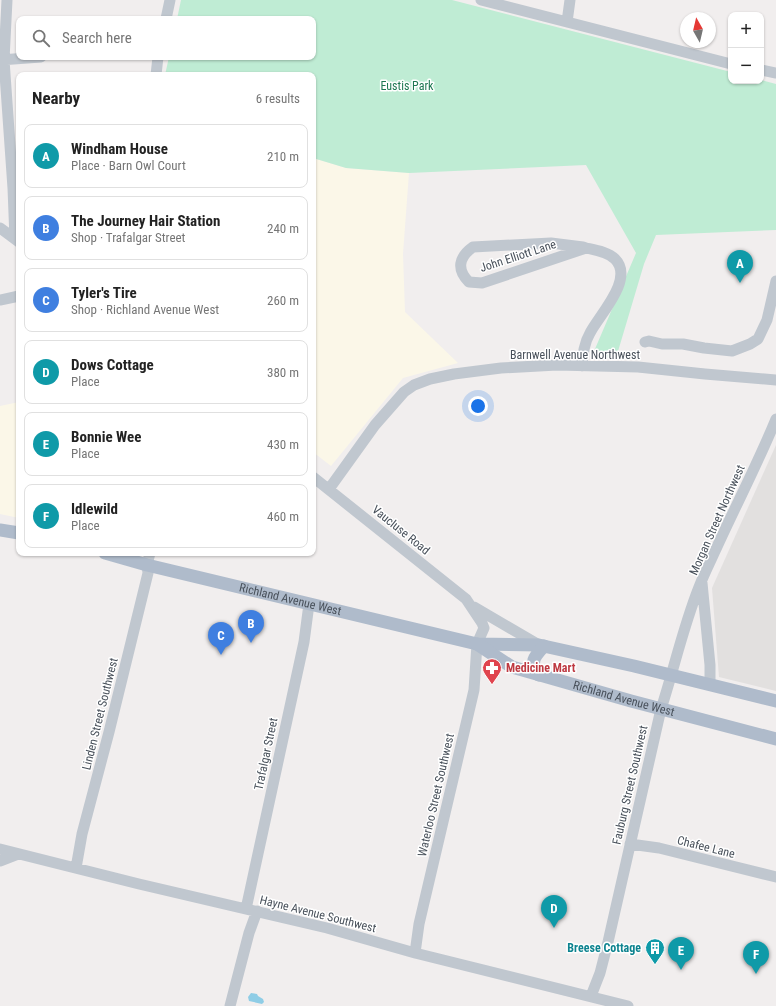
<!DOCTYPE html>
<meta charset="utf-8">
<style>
body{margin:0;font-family:"Roboto Condensed",sans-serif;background:#f2f2f2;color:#222}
.controls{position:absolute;right:12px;top:12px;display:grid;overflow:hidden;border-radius:8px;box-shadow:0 1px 3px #0004}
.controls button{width:36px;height:36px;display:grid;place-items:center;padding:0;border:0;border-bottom:1px solid #e0e0e0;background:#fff;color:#222;font:20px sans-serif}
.compass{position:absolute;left:680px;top:12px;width:36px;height:36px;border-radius:50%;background:#fff;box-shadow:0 1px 3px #0004;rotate:352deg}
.you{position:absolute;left:478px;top:406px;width:14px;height:14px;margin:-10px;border:3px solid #fff;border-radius:50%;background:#1a73e8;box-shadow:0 0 0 6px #1a73e833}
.badge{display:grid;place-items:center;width:26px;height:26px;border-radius:50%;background:#2463d4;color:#fff;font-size:13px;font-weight:700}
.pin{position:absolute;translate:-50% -33px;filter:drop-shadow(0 1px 2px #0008)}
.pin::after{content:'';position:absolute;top:21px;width:14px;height:12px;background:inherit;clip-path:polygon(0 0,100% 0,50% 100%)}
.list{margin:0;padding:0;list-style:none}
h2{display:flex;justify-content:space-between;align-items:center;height:52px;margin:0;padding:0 16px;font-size:17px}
h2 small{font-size:13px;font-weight:400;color:#767676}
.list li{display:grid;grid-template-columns:26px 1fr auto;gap:12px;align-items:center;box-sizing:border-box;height:64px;margin:0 8px 8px;padding:0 8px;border:1px solid #e0e0e0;border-radius:8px}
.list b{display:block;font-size:15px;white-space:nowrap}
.list p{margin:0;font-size:13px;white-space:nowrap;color:#767676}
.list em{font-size:13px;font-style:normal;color:#767676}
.icon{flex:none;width:22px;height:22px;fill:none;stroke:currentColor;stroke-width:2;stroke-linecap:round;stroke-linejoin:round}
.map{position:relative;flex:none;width:776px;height:1006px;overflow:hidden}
.search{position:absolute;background:#fff;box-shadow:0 1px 3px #0004;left:16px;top:16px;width:300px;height:44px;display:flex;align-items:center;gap:10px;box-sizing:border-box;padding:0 14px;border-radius:8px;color:#767676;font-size:15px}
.panel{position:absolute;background:#fff;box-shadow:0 1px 3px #0004;left:16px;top:72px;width:300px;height:484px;border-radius:8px}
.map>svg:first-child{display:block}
</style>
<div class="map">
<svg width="776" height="1006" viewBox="0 0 776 1006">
<rect width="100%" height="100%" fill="#f1eeee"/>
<path fill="#fbf7e8" d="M 313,158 L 346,168 L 409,173 L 403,254 L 405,312 L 458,363 L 403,378 L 331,466 L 313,452 Z
M 19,402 L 19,518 L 0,514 L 0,406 Z"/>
<path fill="#e2e0df" d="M 776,445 L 776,691 L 719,677 L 712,588 Z"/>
<path fill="#bfecd4" d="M 181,0 L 452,0 L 731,72 L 731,81 L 761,81 L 761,80 L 776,84 L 776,230 L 656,235 L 644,264 L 616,358 L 592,356 L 636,253 L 586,165 L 409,173 L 346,168 L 313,158 L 313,75 L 165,75 L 169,57 L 313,57 L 313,19 L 177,19 Z"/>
<path fill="#8fcde6" d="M 251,993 L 257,994 L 258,996 L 263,999 L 264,1002 L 262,1004 L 249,1001 L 248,997 Z"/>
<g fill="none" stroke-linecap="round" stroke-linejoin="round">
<path stroke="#c0c7cf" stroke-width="11" d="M 7,0 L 4,60 L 13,188 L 15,239
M 481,0 L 731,64
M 166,19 L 170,0
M 567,22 L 570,0
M 0,60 L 41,57
M 761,70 L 776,73
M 156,75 L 158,57
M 0,228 L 19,242
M 0,300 L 19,296
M 645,342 L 649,341 L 662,344 L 683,344 L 704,348 L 732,351 L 750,344 L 758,339 L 767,320 L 776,281
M 582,366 C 583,354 584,343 590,333 C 599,315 635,279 615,259 C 608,252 595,250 586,248 L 583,247 L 551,243 L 473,247 C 459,257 456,269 469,282 L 482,283 L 586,248
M 313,477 L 466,599 L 482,623 L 484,628 L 477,644 L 474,690 L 419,924 L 415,953
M 329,489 L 375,425 L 404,392 L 414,385 L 430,379 L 454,374 L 501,368 L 557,365 L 638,367 L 705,374 L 776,380
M 702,583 L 710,665 L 710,684
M 474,607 L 539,645
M 630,844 L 659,848 L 776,877
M 0,849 L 139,884 L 327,928 L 415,953 L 628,1006
M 0,861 L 18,854
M 76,868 L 82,834 L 109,732 L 148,573 L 147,565 L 150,553
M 246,909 L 304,642 L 309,604
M 591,996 L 600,973 L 608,942 L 661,709 C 674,669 683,627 699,587 C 704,574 710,562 716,549 C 736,505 758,463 776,419
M 230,1006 L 249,933 L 257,911"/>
<g stroke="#afbbcb" stroke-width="13">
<path d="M 0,530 L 19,533"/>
<path id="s1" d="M 105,553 L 147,565 L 477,644 L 539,645 L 634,666 L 776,701"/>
<path id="s2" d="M 477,644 L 512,667 L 631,701 L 776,739"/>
<path d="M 539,675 C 529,662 534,657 544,646"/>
</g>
</g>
<defs>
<g id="pharmacy-pin" transform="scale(1)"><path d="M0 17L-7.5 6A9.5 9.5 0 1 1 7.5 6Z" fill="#e0444e" stroke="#fff"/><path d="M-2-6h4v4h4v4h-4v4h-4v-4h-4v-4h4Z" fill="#fff"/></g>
<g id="building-pin" transform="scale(1)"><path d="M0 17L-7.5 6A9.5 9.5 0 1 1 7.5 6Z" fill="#0f9aa8" stroke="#fff"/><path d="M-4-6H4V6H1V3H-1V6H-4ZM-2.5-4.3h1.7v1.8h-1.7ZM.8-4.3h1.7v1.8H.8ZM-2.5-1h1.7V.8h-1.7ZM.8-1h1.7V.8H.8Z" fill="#fff"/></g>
</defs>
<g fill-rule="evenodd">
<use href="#pharmacy-pin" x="492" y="668"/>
<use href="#building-pin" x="655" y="948"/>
</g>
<g text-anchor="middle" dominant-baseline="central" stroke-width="3" stroke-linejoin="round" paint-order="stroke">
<g font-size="12" fill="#1d7751" stroke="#fff">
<text x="407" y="86">Eustis Park</text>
</g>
<g font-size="12" fill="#48505a" stroke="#fff">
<text transform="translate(518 256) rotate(-18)">John Elliott Lane</text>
<text x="575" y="355">Barnwell Avenue Northwest</text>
<text transform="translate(717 520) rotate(-66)">Morgan Street Northwest</text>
<text transform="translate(401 530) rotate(39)">Vaucluse Road</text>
<text stroke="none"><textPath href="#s1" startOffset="191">Richland Avenue West</textPath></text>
<text stroke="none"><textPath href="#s2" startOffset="158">Richland Avenue West</textPath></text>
<text transform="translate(100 714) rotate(-76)">Linden Street Southwest</text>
<text transform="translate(266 754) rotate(-78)">Trafalgar Street</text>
<text transform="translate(630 785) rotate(-77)">Fauburg Street Southwest</text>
<text transform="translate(436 795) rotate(-77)">Waterloo Street Southwest</text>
<text transform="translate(706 847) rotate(14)">Chafee Lane</text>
<text transform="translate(318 914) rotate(14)">Hayne Avenue Southwest</text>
</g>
<g font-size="12" font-weight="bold" fill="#be3a42" stroke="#fff" text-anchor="start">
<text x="506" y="668">Medicine Mart</text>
</g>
<g font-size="12" font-weight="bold" fill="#0d838f" stroke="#fff" text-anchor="end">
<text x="641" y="948">Breese Cottage</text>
</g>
</g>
</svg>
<div class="controls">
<button>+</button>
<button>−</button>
</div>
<svg class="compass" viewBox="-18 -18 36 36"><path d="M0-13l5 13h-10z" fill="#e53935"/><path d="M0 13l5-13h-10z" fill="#767676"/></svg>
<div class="you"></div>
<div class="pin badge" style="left:740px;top:283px;background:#0f9aa8">A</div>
<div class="pin badge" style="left:251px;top:643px;background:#3f7fe0">B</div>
<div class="pin badge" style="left:221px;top:655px;background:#3f7fe0">C</div>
<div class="pin badge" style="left:554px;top:928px;background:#0f9aa8">D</div>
<div class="pin badge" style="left:681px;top:970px;background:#0f9aa8">E</div>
<div class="pin badge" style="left:756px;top:974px;background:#0f9aa8">F</div>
<div class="search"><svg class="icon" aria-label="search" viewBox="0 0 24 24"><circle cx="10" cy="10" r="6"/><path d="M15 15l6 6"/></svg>Search here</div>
<section class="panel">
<h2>Nearby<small>6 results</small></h2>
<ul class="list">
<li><span class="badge" style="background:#0f9aa8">A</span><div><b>Windham House</b><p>Place · Barn Owl Court</p></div><em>210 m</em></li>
<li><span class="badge" style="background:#3f7fe0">B</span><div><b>The Journey Hair Station</b><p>Shop · Trafalgar Street</p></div><em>240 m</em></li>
<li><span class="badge" style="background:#3f7fe0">C</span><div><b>Tyler's Tire</b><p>Shop · Richland Avenue West</p></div><em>260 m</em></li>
<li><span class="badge" style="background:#0f9aa8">D</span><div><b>Dows Cottage</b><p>Place</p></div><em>380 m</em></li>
<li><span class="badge" style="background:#0f9aa8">E</span><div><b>Bonnie Wee</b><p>Place</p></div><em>430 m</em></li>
<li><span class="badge" style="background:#0f9aa8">F</span><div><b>Idlewild</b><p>Place</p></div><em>460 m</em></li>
</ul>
</section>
</div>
